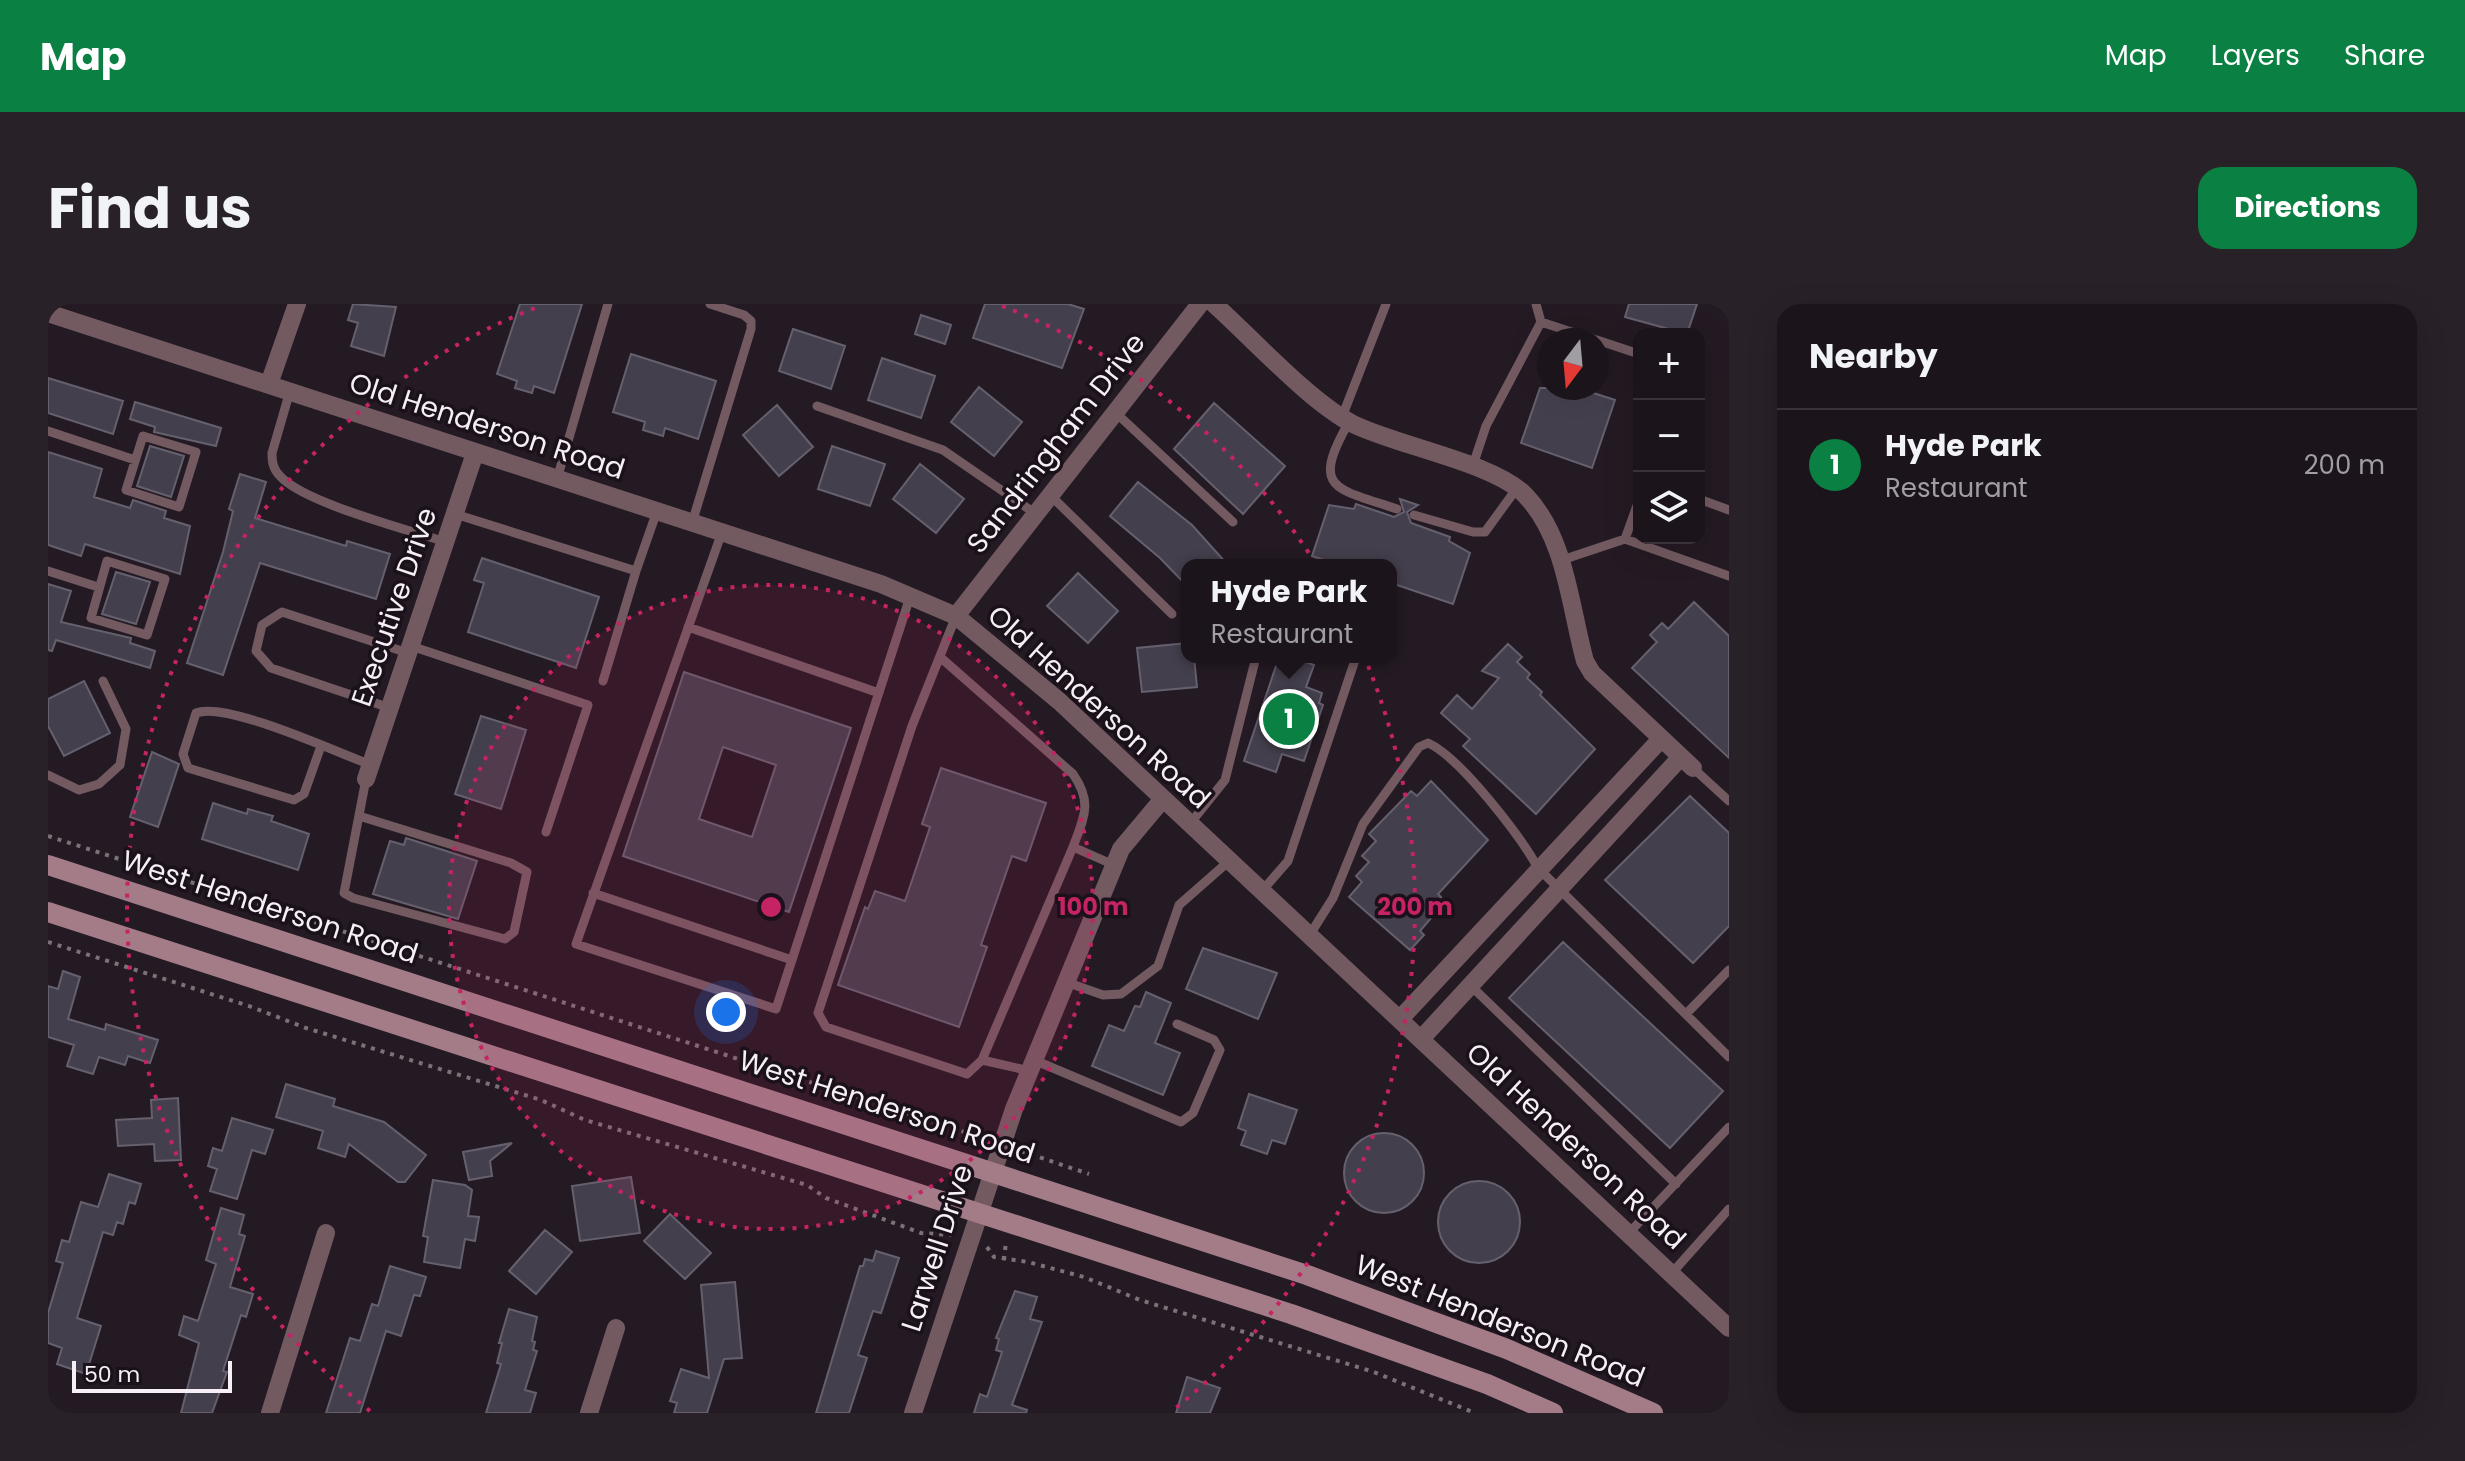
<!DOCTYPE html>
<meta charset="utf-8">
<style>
body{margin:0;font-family:Poppins,sans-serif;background:#282127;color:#f1f3f6}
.controls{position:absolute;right:24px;top:24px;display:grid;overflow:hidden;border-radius:16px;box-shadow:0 8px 32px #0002}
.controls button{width:72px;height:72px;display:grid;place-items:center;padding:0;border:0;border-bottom:2px solid #393339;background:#1b141a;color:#f1f3f6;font:40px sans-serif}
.compass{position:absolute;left:1489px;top:24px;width:72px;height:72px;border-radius:50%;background:#1b141a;box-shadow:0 8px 32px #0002;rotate:196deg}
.scale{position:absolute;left:24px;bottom:20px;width:160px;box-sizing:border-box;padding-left:8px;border:4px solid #f6eff5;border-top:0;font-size:22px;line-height:28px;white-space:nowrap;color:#f6eff5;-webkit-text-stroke:6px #1b111a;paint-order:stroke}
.you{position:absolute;left:678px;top:708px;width:28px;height:28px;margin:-20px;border:6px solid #fff;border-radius:50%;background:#1a73e8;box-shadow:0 0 0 12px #1a73e833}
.badge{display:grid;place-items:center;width:52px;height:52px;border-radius:50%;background:#0b8043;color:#fff;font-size:26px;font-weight:700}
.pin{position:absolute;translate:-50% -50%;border:4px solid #fff;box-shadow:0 2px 8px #0006}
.popup{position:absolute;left:1133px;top:255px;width:216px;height:104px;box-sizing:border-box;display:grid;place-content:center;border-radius:16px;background:#1b141a;filter:drop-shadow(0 2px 6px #0005);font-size:26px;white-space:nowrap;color:#a09ea2}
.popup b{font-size:30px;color:#f1f3f6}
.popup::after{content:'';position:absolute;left:50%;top:100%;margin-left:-16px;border:16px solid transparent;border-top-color:#1b141a}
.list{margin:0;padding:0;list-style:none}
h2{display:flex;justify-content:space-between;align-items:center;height:104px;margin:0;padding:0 32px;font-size:34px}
h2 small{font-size:26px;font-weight:400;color:#a09ea2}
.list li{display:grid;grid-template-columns:52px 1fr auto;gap:24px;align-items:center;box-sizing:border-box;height:112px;padding:0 32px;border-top:2px solid #393339}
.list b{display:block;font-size:30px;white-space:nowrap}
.list p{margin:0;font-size:26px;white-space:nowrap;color:#a09ea2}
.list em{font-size:26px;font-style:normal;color:#a09ea2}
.icon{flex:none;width:44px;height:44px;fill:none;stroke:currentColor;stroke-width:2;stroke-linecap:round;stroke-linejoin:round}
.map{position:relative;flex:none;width:1681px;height:1109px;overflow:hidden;border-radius:24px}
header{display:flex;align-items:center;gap:48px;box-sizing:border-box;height:112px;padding:0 40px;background:#0b8043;color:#fff}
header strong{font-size:38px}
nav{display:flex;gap:44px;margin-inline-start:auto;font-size:28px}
.intro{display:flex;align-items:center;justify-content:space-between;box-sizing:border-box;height:192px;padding:0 48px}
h1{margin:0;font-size:56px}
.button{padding:20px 36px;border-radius:24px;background:#0b8043;color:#fff;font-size:28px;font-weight:700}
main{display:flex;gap:48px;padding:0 48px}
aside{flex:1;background:#1b141a;border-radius:24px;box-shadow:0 8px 32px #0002}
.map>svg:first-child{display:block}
</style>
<header>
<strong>Map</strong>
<nav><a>Map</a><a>Layers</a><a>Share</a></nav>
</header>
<div class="intro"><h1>Find us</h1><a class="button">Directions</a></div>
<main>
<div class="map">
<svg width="1681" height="1109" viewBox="0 0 1681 1109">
<rect width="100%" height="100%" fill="#241a23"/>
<path fill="#443f4c" stroke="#65606e" stroke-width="2" fill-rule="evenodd" d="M 305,0 L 348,3 L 336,52 L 303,42 L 310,19 L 300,16 Z
M 472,0 L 534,0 L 506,89 L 486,82 L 484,89 L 467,84 L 469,77 L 449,70 Z
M 937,0 L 1020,0 L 1036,5 L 1014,64 L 925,34 Z
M 1581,0 L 1649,0 L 1639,30 L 1577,13 Z
M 873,11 L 903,21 L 897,40 L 867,30 Z
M 745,25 L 797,42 L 783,85 L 731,67 Z
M 583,50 L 668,77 L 650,135 L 617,124 L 615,132 L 595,126 L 597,118 L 565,108 Z
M 834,54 L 887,72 L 873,114 L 820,96 Z
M 0,74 L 75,97 L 65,130 L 0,109 Z
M 931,83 L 974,118 L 946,152 L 903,118 Z
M 1492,84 L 1530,84 L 1567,96 L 1544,164 L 1473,139 Z
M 87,98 L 173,124 L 168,142 L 106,128 L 107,123 L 82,115 Z
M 1166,99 L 1237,162 L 1195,210 L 1126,145 Z
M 729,101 L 765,143 L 731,172 L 695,131 Z
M 102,142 L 136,152 L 123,193 L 89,182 Z
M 784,142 L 837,160 L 822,202 L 770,185 Z
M 0,148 L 54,165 L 46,193 L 82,204 L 85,196 L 118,207 L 116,214 L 142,222 L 132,270 L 37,240 L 33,252 L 0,241 Z
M 872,160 L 916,195 L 888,229 L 845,195 Z
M 192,170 L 218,178 L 207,214 L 298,242 L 299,237 L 342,250 L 328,295 L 212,259 L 175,371 L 139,359 L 175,248 L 185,207 L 181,205 Z
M 1090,178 L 1144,221 L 1180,261 L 1139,261 L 1139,282 L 1112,254 L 1062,212 Z
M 1352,195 L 1370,201 L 1359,208 L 1363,219 L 1402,233 L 1401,237 L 1422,249 L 1405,300 L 1343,279 L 1343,261 L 1291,261 L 1264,252 L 1281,201 L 1306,205 L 1308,200 L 1346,213 L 1356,208 Z
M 434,254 L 551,293 L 528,364 L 420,328 L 436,279 L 426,276 Z
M 68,268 L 102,278 L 88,320 L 54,310 Z
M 1030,269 L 1070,307 L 1040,339 L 999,302 Z
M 0,280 L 23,287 L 13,318 L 83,334 L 82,339 L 107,347 L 102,364 L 8,336 L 4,347 L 0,346 Z
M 1646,298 L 1681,332 L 1681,454 L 1584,364 L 1609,338 L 1602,331 L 1614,319 L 1620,325 Z
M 1139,339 L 1139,353 L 1146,353 L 1149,383 L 1094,388 L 1089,344 Z
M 1460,340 L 1474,353 L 1469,358 L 1482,370 L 1479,374 L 1494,388 L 1492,391 L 1547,445 L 1488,510 L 1415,442 L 1422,435 L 1393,409 L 1409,391 L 1424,405 L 1451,374 L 1434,367 Z
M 1231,353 L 1257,353 L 1255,357 L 1266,361 L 1258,383 L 1274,389 L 1271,399 L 1275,401 L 1256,457 L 1234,450 L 1228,468 L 1196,457 Z
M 636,368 L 803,424 L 741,608 L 575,552 ZM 675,443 L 728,461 L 704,533 L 651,515 Z
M 36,377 L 62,429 L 16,452 L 0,422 L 0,395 Z
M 433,412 L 478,426 L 453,505 L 407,490 Z
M 104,448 L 131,460 L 110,523 L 82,513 Z
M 893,464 L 998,499 L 978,557 L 964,552 L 933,641 L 939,643 L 911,723 L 790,681 L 817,603 L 820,605 L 827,587 L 857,597 L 882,523 L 874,520 Z
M 1383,477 L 1440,536 L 1390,590 L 1393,593 L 1378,609 L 1384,613 L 1372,627 L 1376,631 L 1362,646 L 1301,593 L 1314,578 L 1308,572 L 1321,558 L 1314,552 L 1328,537 L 1321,530 L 1363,487 L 1369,492 Z
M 1642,492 L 1681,529 L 1681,622 L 1645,659 L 1557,576 Z
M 165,499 L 199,510 L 200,505 L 225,512 L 223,517 L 261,530 L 250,566 L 154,535 Z
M 358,534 L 429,557 L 410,615 L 325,590 L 342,537 L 356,541 Z
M 1515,638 L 1675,787 L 1622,844 L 1461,694 Z
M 1155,644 L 1229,669 L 1210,715 L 1138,685 Z
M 15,667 L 32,673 L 20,715 L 57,726 L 58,720 L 110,736 L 102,759 L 80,752 L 77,761 L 51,753 L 45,770 L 19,762 L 26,741 L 0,733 L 0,682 L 10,685 Z
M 1098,688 L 1123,699 L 1107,739 L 1132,749 L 1115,791 L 1044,762 L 1061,721 L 1076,727 L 1087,702 L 1092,703 Z
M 238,780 L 287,795 L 285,802 L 336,818 L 378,851 L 357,878 L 350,878 L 301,840 L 297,853 L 270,844 L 275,827 L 228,813 Z
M 1201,790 L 1249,806 L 1237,840 L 1224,836 L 1219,850 L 1193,841 L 1198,827 L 1190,824 Z
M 130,794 L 133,856 L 107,857 L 106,840 L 70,842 L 68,816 L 104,814 L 103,796 Z
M 184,814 L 225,826 L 217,850 L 204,846 L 189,895 L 162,887 L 169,865 L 160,862 L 165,844 L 174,847 Z
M1296 869a40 40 0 1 1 80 0a40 40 0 1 1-80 0Z
M 464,839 L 442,857 L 444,872 L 421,876 L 415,848 Z
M 61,870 L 93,880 L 87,900 L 81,898 L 75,920 L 69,918 L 65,931 L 55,928 L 29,1014 L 53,1022 L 38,1070 L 9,1060 L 14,1044 L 0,1039 L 0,1009 L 15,959 L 8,957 L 14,936 L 21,938 L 33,898 L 50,903 Z
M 583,873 L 592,929 L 532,937 L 524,882 Z
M 385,876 L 417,881 L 424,886 L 420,912 L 431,913 L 427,937 L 417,935 L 412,964 L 376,958 L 380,933 L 375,932 Z
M1390 918a41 41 0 1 1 82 0a41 41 0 1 1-82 0Z
M 173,904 L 196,911 L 191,930 L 197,932 L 182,983 L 205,990 L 198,1013 L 193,1011 L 175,1067 L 179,1068 L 164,1109 L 133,1109 L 151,1039 L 131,1031 L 136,1012 L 150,1017 L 168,960 L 158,956 Z
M 622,910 L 663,949 L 637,975 L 596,937 Z
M 497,926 L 524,948 L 488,990 L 461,967 Z
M 828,947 L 851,954 L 833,1009 L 825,1007 L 810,1051 L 819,1054 L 801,1109 L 768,1109 L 812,962 L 815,962 L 817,955 L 825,957 Z
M 342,962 L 378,973 L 372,992 L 366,991 L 353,1032 L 338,1027 L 312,1109 L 278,1109 L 302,1034 L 312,1037 L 324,1000 L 330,1002 Z
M 687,978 L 694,1054 L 676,1055 L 659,1109 L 626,1109 L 629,1099 L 622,1097 L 633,1065 L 661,1074 L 653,981 Z
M 967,987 L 989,993 L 982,1015 L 994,1018 L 964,1101 L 979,1106 L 978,1109 L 926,1109 L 932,1090 L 939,1093 L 954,1048 L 948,1046 L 951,1035 L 948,1034 Z
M 461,1005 L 489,1013 L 484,1037 L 487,1038 L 485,1046 L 489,1047 L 477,1086 L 488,1089 L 482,1109 L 438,1109 L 453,1060 L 449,1059 L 454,1039 L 451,1039 Z
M 1139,1073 L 1172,1084 L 1162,1109 L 1128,1109 Z"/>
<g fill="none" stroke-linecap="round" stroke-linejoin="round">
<path stroke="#7a7179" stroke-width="4" stroke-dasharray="4 6" stroke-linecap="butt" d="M 0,532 L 938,835
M 0,638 L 201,702 L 258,724 L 493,796 L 537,816 L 759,881 L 778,894 L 873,929 L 904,931
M 973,847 L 1041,870
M 939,943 L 946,953 L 980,958 L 1036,973 L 1092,996 L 1326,1068 L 1427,1109
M 956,956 L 958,938"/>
<path stroke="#735a61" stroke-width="9" d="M 1488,0 L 1493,18
M 1549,36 L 1591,50
M 242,87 L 224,149 C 224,158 225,165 232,172 C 256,199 359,225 397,238
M 769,102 L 895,146 L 988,210
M 1068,109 L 1185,218
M 1294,113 L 1338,0
M 1301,118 C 1262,186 1287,184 1349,205
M 0,127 L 87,156
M 95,132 L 148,148 L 131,203 L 78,186 Z
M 1424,164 L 1438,122 L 1493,18 L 1548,36
M 509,175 L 560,0
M 1003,192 L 1124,310
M 1651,195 L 1681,206
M 407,210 L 588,267 L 609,207
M 1366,211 L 1425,228 L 1437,228 L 1469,184
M 644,219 L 703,25 L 703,17 L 696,11 L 662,0
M 674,228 L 528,640 L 728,705 L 862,293
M 1577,235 L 1591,196
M 59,257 L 117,275 L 99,331 L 43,314 Z
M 1511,257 L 1577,235 L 1681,272
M 0,267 L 50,283
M 908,312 L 864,422 L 770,709 L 778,723 L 919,770 L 934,756 L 982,767
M 640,323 L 831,389
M 363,342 L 540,401 L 498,528
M 892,353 L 1025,470 C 1045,499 1036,513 1025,543 L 1066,561
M 555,377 L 588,267
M 342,404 L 223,364 L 208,347 L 214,321 L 234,308 L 360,349
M 273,442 L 256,490 L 246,496 L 140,464 L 135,450 L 148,409 C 178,397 288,448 323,461
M 1645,464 L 1681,497
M 0,471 L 31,486 L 51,480 L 72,461 L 78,425 L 55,377
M 311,512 L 463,559 L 479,568 L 466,628 L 457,635 L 305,594 L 296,589 L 318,475
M 1141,521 L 1177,476 L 1208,353
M 1213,588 L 1240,557 L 1308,353
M 545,589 L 744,656
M 1261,632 L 1285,594 L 1315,520 L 1371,443 L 1380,439 C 1412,453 1473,533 1490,564 L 1681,753
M 1018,678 L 1055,691 L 1073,690 L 1110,662 L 1131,601 L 1180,558
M 1422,681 L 1628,880
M 1638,710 L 1681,666
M 934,756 L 1025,543
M 986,756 L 1133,818 L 1145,809 L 1172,746 L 1166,736 L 1129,720
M 1580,930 L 1681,823
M 1623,970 L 1681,905"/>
<path stroke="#735a61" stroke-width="18" d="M 1166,0 C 1204,34 1262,98 1305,120 C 1349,142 1448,159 1478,192 C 1518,234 1522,303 1537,357 L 1544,369 L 1645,464
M 0,9 L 833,280 L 908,312 L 1011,397 L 1681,1024
M 221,80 L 249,0
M 908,312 L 1152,0
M 318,475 L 427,149
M 1352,715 L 1613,435
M 1373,735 L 1633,453
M 222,1109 L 278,929
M 541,1109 L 568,1024
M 865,1109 L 966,805 L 1073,545 L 1114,496"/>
<path stroke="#a37c88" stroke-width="20" d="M 0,561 L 1259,971 L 1459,1045 L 1605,1109
M 0,608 L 1243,1010 L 1439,1080 L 1505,1109"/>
</g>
<circle cx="723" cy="603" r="322" fill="#c52363" fill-opacity=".12"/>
<g fill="none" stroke="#c52363" stroke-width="4" stroke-dasharray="4 8">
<circle cx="723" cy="603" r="322"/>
<path d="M322 1107A644 644 0 0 1 492 2M954 2A644 644 0 0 1 1124 1107"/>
</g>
<g text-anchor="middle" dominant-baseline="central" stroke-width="7" stroke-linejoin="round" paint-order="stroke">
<g font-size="28" fill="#f6eff5" stroke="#1b111a">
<text transform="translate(439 122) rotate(18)">Old Henderson Road</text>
<text transform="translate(1008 139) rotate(-52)">Sandringham Drive</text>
<text transform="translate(346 303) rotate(-71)">Executive Drive</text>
<text transform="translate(1051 403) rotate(42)">Old Henderson Road</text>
<text transform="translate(222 603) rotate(18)">West Henderson Road</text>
<text transform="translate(839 803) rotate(18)">West Henderson Road</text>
<text transform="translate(1528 842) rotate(43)">Old Henderson Road</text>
<text transform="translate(889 944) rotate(-72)">Larwell Drive</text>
<text transform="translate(1452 1017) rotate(22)">West Henderson Road</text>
</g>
</g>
<circle cx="723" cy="603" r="12" fill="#c52363" stroke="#1b111a" stroke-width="4"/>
<g font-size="24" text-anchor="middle" font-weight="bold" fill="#c52363" stroke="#1b111a" stroke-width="7" stroke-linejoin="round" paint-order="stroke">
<text x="1045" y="611">100 m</text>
<text x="1367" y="611">200 m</text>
</g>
</svg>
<div class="controls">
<button>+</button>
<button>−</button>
<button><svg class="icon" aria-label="layers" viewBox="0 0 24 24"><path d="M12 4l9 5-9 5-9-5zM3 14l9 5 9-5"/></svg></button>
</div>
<svg class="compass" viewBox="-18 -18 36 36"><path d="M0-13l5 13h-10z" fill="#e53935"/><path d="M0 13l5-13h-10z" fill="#a09ea2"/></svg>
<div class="scale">50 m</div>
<div class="you"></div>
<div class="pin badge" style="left:1241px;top:415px">1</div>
<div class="popup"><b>Hyde Park</b>Restaurant</div>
</div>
<aside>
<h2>Nearby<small></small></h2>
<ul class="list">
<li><span class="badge">1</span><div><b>Hyde Park</b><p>Restaurant</p></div><em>200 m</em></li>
</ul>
</aside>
</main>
